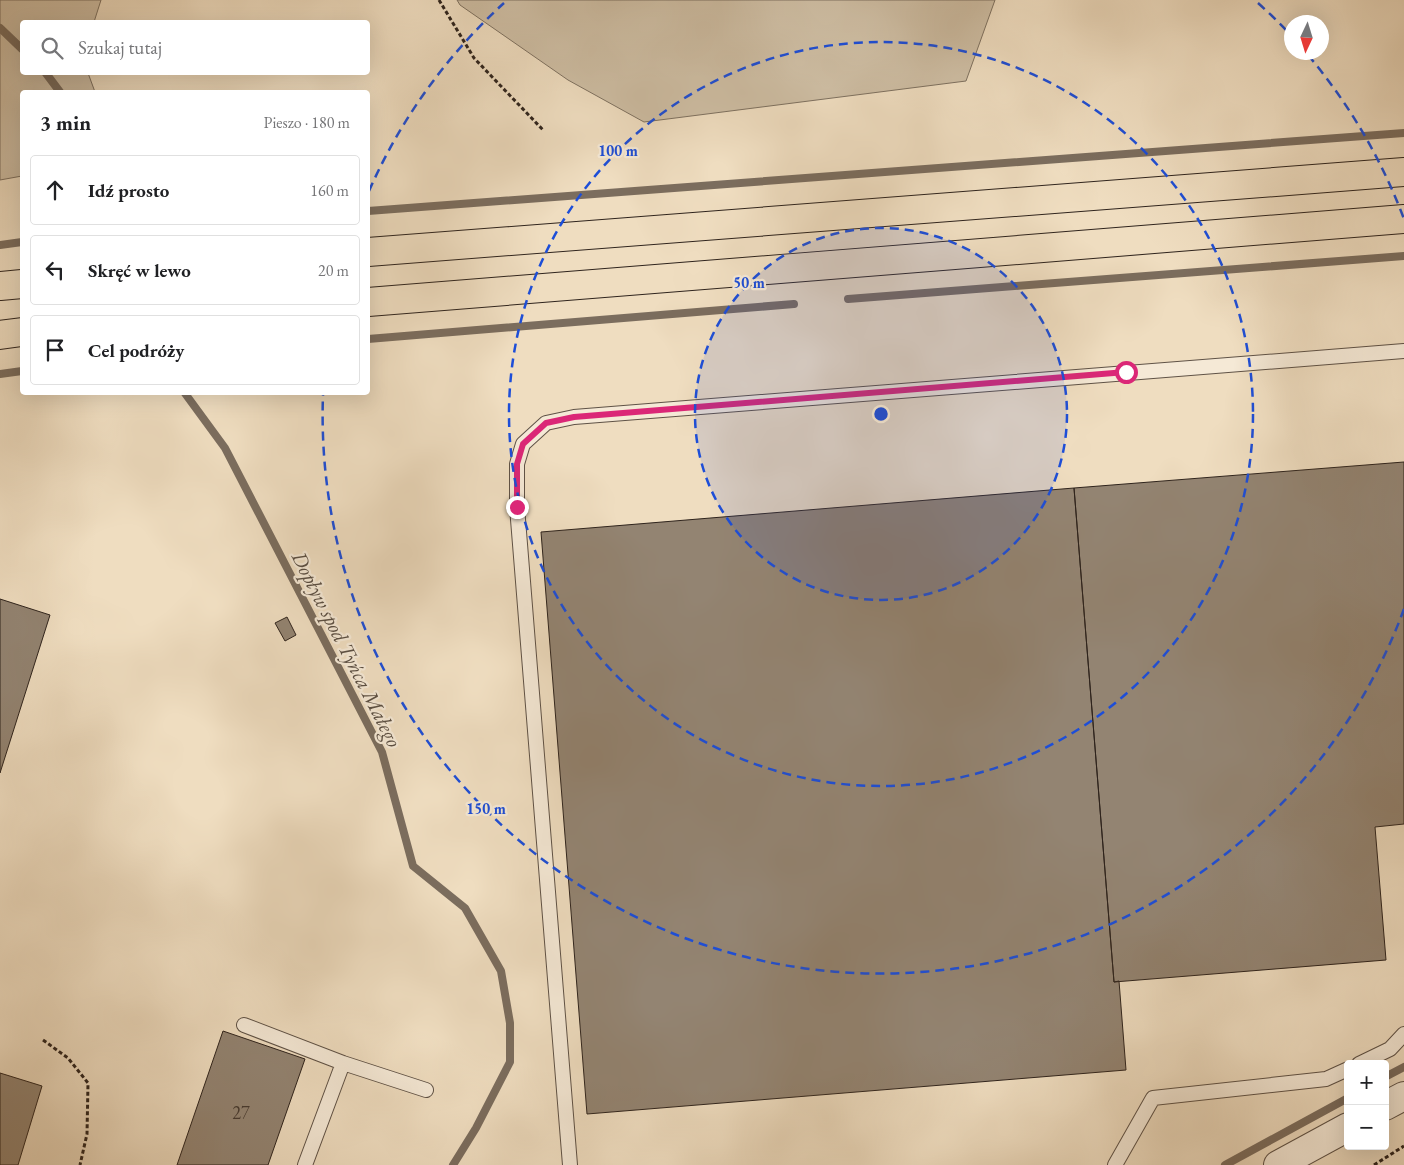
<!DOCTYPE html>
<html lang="pl">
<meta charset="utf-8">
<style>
body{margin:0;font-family:"EB Garamond",serif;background:#f6f6f6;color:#202124}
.controls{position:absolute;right:15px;bottom:15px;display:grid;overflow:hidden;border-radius:5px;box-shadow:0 5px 20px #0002}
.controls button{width:45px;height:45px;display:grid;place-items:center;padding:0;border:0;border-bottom:1px solid #e0e0e0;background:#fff;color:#202124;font:25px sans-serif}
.compass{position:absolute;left:1284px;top:15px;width:45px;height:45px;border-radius:50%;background:#fff;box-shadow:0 5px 20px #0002;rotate:184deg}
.stop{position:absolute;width:15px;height:15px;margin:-11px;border:4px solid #db2777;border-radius:50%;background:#fff}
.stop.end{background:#db2777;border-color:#fff;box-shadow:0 1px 5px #0008}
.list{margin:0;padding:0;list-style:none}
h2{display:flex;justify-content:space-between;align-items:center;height:65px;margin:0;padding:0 20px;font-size:21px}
h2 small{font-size:16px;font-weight:400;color:#757577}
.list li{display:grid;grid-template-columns:32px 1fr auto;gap:15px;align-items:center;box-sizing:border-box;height:70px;margin:0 10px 10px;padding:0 10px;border:1px solid #e0e0e0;border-radius:5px}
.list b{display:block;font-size:19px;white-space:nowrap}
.list em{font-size:16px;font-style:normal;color:#757577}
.icon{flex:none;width:28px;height:28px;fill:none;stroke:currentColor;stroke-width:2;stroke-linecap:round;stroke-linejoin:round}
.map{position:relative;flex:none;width:1404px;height:1165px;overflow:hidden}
.search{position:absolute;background:#fff;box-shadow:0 5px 20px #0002;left:20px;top:20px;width:350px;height:55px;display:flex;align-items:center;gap:12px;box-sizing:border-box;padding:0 18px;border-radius:5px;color:#757577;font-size:19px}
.panel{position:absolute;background:#fff;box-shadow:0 5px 20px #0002;left:20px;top:90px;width:350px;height:305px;border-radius:5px}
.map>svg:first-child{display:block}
</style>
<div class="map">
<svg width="1404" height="1165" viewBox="0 0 1404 1165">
<rect width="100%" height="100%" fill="#efddc0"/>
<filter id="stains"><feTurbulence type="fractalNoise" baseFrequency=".004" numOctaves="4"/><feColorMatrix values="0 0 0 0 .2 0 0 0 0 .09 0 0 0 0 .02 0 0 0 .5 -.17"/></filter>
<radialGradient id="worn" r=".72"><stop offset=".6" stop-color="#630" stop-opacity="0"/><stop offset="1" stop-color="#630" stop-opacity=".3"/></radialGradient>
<path fill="#cebea4" stroke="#7e7160" d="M 0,0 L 101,0 L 94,22 L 22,22 L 22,72 L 88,73 L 95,92 L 22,92 L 22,176 L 0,180 Z
M 457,0 L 995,0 L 966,81 L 644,122 L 568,80 L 460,5 Z"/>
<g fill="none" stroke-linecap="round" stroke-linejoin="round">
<path stroke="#7b6d5e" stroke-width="8" d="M 0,28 L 22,49
M 45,72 L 60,92
M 368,211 L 1404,133
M 0,245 L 22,242
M 848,299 L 1404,256
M 368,339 L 794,304
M 0,374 L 22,371
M 184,392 L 225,448 L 382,752 L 413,866 L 465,908 L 501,971 L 510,1023 L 510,1062 L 476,1128 L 453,1165
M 1385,1077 L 1404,1067
M 1225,1165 L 1348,1098"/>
</g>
<path fill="#938472" stroke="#2f241d" d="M 1404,462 L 1404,824 L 1375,827 L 1386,960 L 1114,982 L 1074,488 Z
M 1074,488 L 1114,982 L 1119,981 L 1126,1070 L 587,1114 L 541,532 Z
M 0,599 L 50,615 L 0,773 Z
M 287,617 L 296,635 L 285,641 L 275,623 Z
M 223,1031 L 305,1059 L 268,1165 L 177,1165 Z
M 0,1073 L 42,1086 L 18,1165 L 0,1165 Z"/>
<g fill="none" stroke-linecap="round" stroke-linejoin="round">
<g stroke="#5f5246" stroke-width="16">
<path id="service" d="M 244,1025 L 343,1063
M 1359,1064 L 1390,1049 L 1404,1034
M 305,1165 L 343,1063 L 426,1090
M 570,1165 L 517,507 L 517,464 L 523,444 L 546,423 L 574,417 L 1404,351
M 1115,1165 L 1153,1098 L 1326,1079 L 1348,1069"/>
</g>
<g stroke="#5f5246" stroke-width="30">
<path id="minor" d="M 1385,1106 L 1404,1096
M 1278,1165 L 1348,1127"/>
</g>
<g stroke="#2f241d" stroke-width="30">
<path id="motorway" d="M 368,252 L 1404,172
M 0,286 L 22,284
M 368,302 L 1404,219
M 0,335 L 22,332"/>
</g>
<path stroke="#2f241d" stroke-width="3" stroke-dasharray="4 2.5" stroke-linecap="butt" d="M 439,0 L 474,58 L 544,131
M 43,1040 L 68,1058 L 88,1083 L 87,1134 L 80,1165
M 1374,1165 L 1404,1146"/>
<use href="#service" stroke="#f5e9d6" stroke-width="14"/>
<use href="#minor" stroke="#f5e9d6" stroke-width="28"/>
<use href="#motorway" stroke="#efddc0" stroke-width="28"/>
</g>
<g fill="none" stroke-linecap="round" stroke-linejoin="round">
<path stroke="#db2777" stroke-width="6" d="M 517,507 L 517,464 L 523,444 L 546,423 L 574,417 L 1126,372"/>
</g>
<circle cx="881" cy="414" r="186" fill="#1d4ed8" fill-opacity=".12"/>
<g fill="none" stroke="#1d4ed8" stroke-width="2.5" stroke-dasharray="9 6">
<circle cx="881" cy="414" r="186"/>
<circle cx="881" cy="414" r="372"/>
<path d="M1404 609A558 558 0 0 1 323 395M369 191A558 558 0 0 1 504 3M1258 3A558 558 0 0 1 1289 33M1308 55A558 558 0 0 1 1404 219"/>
</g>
<g text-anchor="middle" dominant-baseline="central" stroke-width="4.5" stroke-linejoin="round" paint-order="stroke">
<g font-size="18" fill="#483c32">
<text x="241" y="1112">27</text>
</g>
<g font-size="21" font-style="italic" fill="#5b4f43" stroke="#f5e9d6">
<text transform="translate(347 649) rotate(63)">Dopływ spod Tyńca Małego</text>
</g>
</g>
<circle cx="881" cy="414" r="8" fill="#1d4ed8" stroke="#f5e9d6" stroke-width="2.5"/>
<g font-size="15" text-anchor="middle" font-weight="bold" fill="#1d4ed8" stroke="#f5e9d6" stroke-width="4.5" stroke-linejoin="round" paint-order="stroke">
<text x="618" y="156">100 m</text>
<text x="749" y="288">50 m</text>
<text x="486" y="814">150 m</text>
</g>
<rect width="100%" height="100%" filter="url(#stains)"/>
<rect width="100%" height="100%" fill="url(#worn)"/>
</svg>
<div class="controls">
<button>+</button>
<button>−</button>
</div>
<svg class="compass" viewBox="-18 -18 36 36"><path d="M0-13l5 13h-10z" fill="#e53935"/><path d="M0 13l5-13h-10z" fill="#757577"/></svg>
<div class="stop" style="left:1126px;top:372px"></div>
<div class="stop end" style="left:517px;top:507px"></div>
<div class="search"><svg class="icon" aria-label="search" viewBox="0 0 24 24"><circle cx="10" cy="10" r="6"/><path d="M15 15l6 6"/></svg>Szukaj tutaj</div>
<section class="panel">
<h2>3 min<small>Pieszo · 180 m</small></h2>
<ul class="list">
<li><svg class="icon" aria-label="ahead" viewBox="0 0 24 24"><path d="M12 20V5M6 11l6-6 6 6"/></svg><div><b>Idź prosto</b></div><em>160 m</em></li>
<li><svg class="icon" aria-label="left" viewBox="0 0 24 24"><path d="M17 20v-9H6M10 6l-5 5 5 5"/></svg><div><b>Skręć w lewo</b></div><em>20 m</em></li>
<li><svg class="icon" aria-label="arrive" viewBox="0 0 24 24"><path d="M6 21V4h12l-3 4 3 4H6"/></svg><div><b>Cel podróży</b></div></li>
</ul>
</section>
</div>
